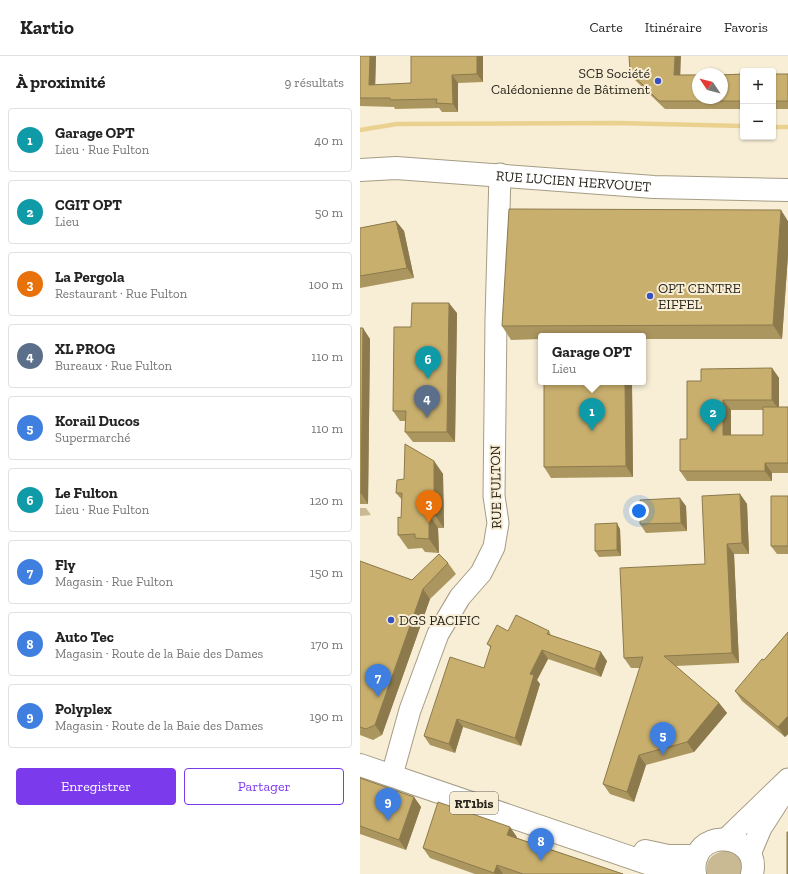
<!DOCTYPE html>
<html lang="fr">
<meta charset="utf-8">
<style>
body{margin:0;font-family:"Zilla Slab",serif;background:#f2f2f2;color:#222}
.controls{position:absolute;right:12px;top:12px;display:grid;overflow:hidden;border-radius:4px;box-shadow:0 1px 3px #0004}
.controls button{width:36px;height:36px;display:grid;place-items:center;padding:0;border:0;border-bottom:1px solid #e0e0e0;background:#fff;color:#222;font:20px sans-serif}
.compass{position:absolute;left:332px;top:12px;width:36px;height:36px;border-radius:50%;background:#fff;box-shadow:0 1px 3px #0004;rotate:305deg}
.you{position:absolute;left:279px;top:455px;width:14px;height:14px;margin:-10px;border:3px solid #fff;border-radius:50%;background:#1a73e8;box-shadow:0 0 0 6px #1a73e833}
.badge{display:grid;place-items:center;width:26px;height:26px;border-radius:50%;background:#7c3aed;color:#fff;font-size:13px;font-weight:700}
.pin{position:absolute;translate:-50% -33px;filter:drop-shadow(0 1px 2px #0008)}
.pin::after{content:'';position:absolute;top:21px;width:14px;height:12px;background:inherit;clip-path:polygon(0 0,100% 0,50% 100%)}
.popup{position:absolute;left:178px;top:277px;width:108px;height:52px;box-sizing:border-box;display:grid;place-content:center;border-radius:4px;background:#fff;filter:drop-shadow(0 1px 3px #0005);font-size:13px;white-space:nowrap;color:#767676}
.popup b{font-size:15px;color:#222}
.popup::after{content:'';position:absolute;left:50%;top:100%;margin-left:-8px;border:8px solid transparent;border-top-color:#fff}
.list{margin:0;padding:0;list-style:none}
h2{display:flex;justify-content:space-between;align-items:center;height:52px;margin:0;padding:0 16px;font-size:17px}
h2 small{font-size:13px;font-weight:400;color:#767676}
.list li{display:grid;grid-template-columns:26px 1fr auto;gap:12px;align-items:center;box-sizing:border-box;height:64px;margin:0 8px 8px;padding:0 8px;border:1px solid #e0e0e0;border-radius:4px}
.list b{display:block;font-size:15px;white-space:nowrap}
.list p{margin:0;font-size:13px;white-space:nowrap;color:#767676}
.list em{font-size:13px;font-style:normal;color:#767676}
.actions{display:flex;gap:8px;padding:12px 16px}
.actions a{flex:1;padding:9px 0;border:1px solid #7c3aed;border-radius:4px;text-align:center;font-size:14px;color:#7c3aed}
.actions .main{background:#7c3aed;color:#fff}
.map{position:relative;flex:none;width:428px;height:818px;overflow:hidden}
header{display:flex;align-items:center;gap:24px;box-sizing:border-box;height:56px;padding:0 20px;background:#fff;border-bottom:1px solid #e0e0e0}
header strong{font-size:19px}
nav{display:flex;gap:22px;margin-inline-start:auto;font-size:14px}
main{display:flex}
aside{flex:1;background:#fff}
.map>svg:first-child{display:block}
</style>
<header>
<strong>Kartio</strong>
<nav><a>Carte</a><a>Itinéraire</a><a>Favoris</a></nav>
</header>
<main>
<aside>
<h2>À proximité<small>9 résultats</small></h2>
<ul class="list">
<li><span class="badge" style="background:#0f9aa8">1</span><div><b>Garage OPT</b><p>Lieu · Rue Fulton</p></div><em>40 m</em></li>
<li><span class="badge" style="background:#0f9aa8">2</span><div><b>CGIT OPT</b><p>Lieu</p></div><em>50 m</em></li>
<li><span class="badge" style="background:#e8710a">3</span><div><b>La Pergola</b><p>Restaurant · Rue Fulton</p></div><em>100 m</em></li>
<li><span class="badge" style="background:#5c6f8a">4</span><div><b>XL PROG</b><p>Bureaux · Rue Fulton</p></div><em>110 m</em></li>
<li><span class="badge" style="background:#3f7fe0">5</span><div><b>Korail Ducos</b><p>Supermarché</p></div><em>110 m</em></li>
<li><span class="badge" style="background:#0f9aa8">6</span><div><b>Le Fulton</b><p>Lieu · Rue Fulton</p></div><em>120 m</em></li>
<li><span class="badge" style="background:#3f7fe0">7</span><div><b>Fly</b><p>Magasin · Rue Fulton</p></div><em>150 m</em></li>
<li><span class="badge" style="background:#3f7fe0">8</span><div><b>Auto Tec</b><p>Magasin · Route de la Baie des Dames</p></div><em>170 m</em></li>
<li><span class="badge" style="background:#3f7fe0">9</span><div><b>Polyplex</b><p>Magasin · Route de la Baie des Dames</p></div><em>190 m</em></li>
</ul>
<div class="actions"><a class="main">Enregistrer</a><a>Partager</a></div>
</aside>
<div class="map">
<svg width="428" height="818" viewBox="0 0 428 818">
<rect width="100%" height="100%" fill="#f8eed5"/>
<path fill="#caba93" d="M 0,452 L 6,452 L 11,459 L 0,460 Z
M 369,794 L 380,800 L 384,818 L 347,818 C 345,801 355,796 369,794 Z"/>
<g fill="none" stroke-linecap="round" stroke-linejoin="round">
<path stroke="#ebd18f" stroke-width="4.5" d="M 413,71 L 428,71
M 0,74 L 37,68 L 256,67 L 383,70"/>
<g stroke="#a59c85" stroke-width="23">
<path id="tertiary" d="M 32,719 L 50,654 L 78,578 L 100,541 L 121,517 L 134,491 L 138,467 L 134,440 L 136,264 L 140,118
M 366,783 L 428,723
M 390,798 L 401,772 L 421,741"/>
</g>
<g stroke="#a59c85" stroke-width="24">
<g id="primary">
<path id="s1" d="M 0,114 L 36,112 L 294,131 L 428,134"/>
<path d="M 0,709 L 319,818"/>
<path d="M 285,795 L 308,800 L 337,800"/>
<path d="M 335,818 C 328,769 402,775 392,818"/>
</g>
</g>
<use href="#tertiary" stroke="#fff" stroke-width="21"/>
<use href="#primary" stroke="#fff" stroke-width="22"/>
</g>
<path fill="#ac965f" fill-rule="evenodd" d="M 0,0 L 16,0 L 15,29 L 51,27 L 51,0 L 123,0 L 123,26 L 98,27 L 98,56 L 82,56 L 79,52 L 35,53 L 34,51 L 0,50 Z
M 270,16 L 320,19 L 383,18 L 383,53 L 305,53 L 275,24 Z
M 413,18 L 428,18 L 428,53 L 413,53 Z
M 36,165 L 44,175 L 54,222 L 0,232 L 0,172 Z
M 428,165 L 428,199 L 422,283 L 283,283 L 283,280 L 181,280 L 181,283 L 151,284 L 142,270 Z
M 97,257 L 95,386 L 53,386 L 45,376 L 46,365 L 40,365 L 33,355 L 51,271 Z
M 0,272 L 10,283 L 8,448 L 0,448 Z
M 412,312 L 419,322 L 419,351 L 428,351 L 428,417 L 412,417 L 412,425 L 327,425 L 320,415 L 341,325 ZM 371,354 L 403,354 L 403,379 L 371,379 Z
M 184,326 L 271,326 L 272,328 L 273,421 L 191,422 L 184,411 Z
M 74,405 L 83,418 L 84,472 L 78,472 L 79,497 L 65,496 L 62,492 L 48,493 L 38,479 L 41,462 L 42,444 L 36,437 L 44,423 Z
M 380,438 L 387,448 L 389,498 L 374,498 L 379,607 L 316,610 L 359,647 L 367,657 L 334,696 L 286,709 L 274,746 L 250,738 L 243,728 L 280,612 L 271,612 L 264,602 L 345,508 Z
M 428,440 L 428,498 L 417,498 L 411,490 Z
M 326,450 L 327,475 L 286,477 L 280,468 Z
M 260,473 L 261,500 L 239,501 L 235,495 Z
M 0,505 L 52,524 L 88,507 L 96,518 L 70,543 L 22,679 L 13,684 L 0,679 Z
M 148,575 L 189,575 L 191,579 L 247,605 L 241,621 L 188,603 L 177,624 L 180,628 L 161,690 L 103,671 L 95,697 L 70,689 L 64,680 L 124,612 L 131,592 L 127,588 Z
M 428,576 L 428,678 L 425,681 L 382,645 L 375,635 L 404,604 Z
M 0,722 L 54,741 L 61,751 L 46,794 L 0,778 Z
M 157,781 L 157,782 L 263,818 L 115,818 L 70,802 L 63,792 Z"/>
<path fill="#8c7a4d" d="M 10,0 L 16,0 L 15,37 L 9,29 Z
M 117,0 L 123,0 L 123,26 L 117,18 Z
M 315,0 L 321,0 L 320,27 L 314,19 Z
M 92,19 L 98,27 L 98,56 L 93,48 Z
M 421,154 L 428,165 L 428,199 L 422,283 L 413,269 Z
M 36,165 L 44,175 L 54,222 L 47,212 Z
M 89,247 L 97,257 L 95,386 L 87,376 Z
M 3,272 L 10,283 L 8,448 L 1,437 Z
M 412,312 L 419,322 L 419,354 L 412,344 Z
M 265,326 L 271,326 L 272,328 L 273,421 L 266,410 Z
M 363,344 L 371,354 L 371,389 L 363,379 Z
M 74,405 L 83,418 L 84,472 L 74,458 Z
M 405,407 L 412,417 L 412,425 L 405,415 Z
M 380,438 L 387,448 L 389,498 L 382,487 Z
M 320,442 L 326,450 L 327,475 L 321,467 Z
M 69,458 L 78,472 L 79,497 L 69,483 Z
M 257,467 L 260,473 L 261,500 L 257,494 Z
M 367,488 L 374,498 L 379,607 L 372,597 Z
M 63,533 L 70,543 L 22,679 L 15,669 Z
M 182,594 L 188,603 L 177,624 L 180,628 L 161,690 L 155,682 L 170,618 Z
M 241,596 L 247,605 L 241,621 L 235,613 Z
M 359,647 L 367,657 L 334,696 L 327,686 Z
M 428,660 L 428,678 L 425,681 L 418,671 Z
M 97,663 L 103,671 L 95,697 L 89,688 Z
M 279,699 L 286,709 L 274,746 L 267,736 Z
M 54,741 L 61,751 L 46,794 L 39,784 Z
M 150,771 L 157,781 L 154,789 L 147,779 Z
M 137,809 L 143,818 L 135,818 L 134,817 Z"/>
<path fill="#c8af6e" stroke="#8c7a4d" d="M 0,0 L 10,0 L 9,29 L 51,27 L 51,0 L 117,0 L 117,18 L 92,19 L 93,48 L 76,47 L 77,43 L 30,44 L 30,42 L 0,42 Z
M 269,0 L 315,0 L 314,19 L 338,19 L 338,42 L 362,42 L 362,19 L 383,18 L 383,45 L 299,45 L 270,16 Z
M 413,18 L 428,18 L 428,45 L 413,45 Z
M 149,153 L 421,154 L 413,269 L 142,270 Z
M 36,165 L 47,212 L 0,220 L 0,172 Z
M 52,247 L 89,247 L 87,376 L 45,376 L 46,355 L 33,355 L 34,271 L 51,271 Z
M 0,272 L 3,272 L 1,437 L 0,437 Z
M 412,312 L 412,344 L 363,344 L 363,379 L 403,379 L 403,351 L 428,351 L 428,407 L 405,407 L 405,415 L 320,415 L 320,383 L 327,383 L 327,325 L 341,325 L 341,313 Z
M 184,326 L 265,326 L 266,410 L 184,411 Z
M 45,388 L 74,405 L 74,458 L 69,458 L 69,483 L 55,482 L 55,478 L 38,479 L 38,461 L 41,462 L 42,437 L 36,437 L 37,424 L 44,423 Z
M 380,438 L 382,487 L 367,488 L 372,597 L 304,600 L 359,647 L 327,686 L 279,699 L 267,736 L 243,728 L 283,601 L 264,602 L 260,512 L 345,508 L 342,440 Z
M 411,440 L 428,440 L 428,490 L 411,490 Z
M 320,442 L 321,467 L 280,468 L 280,444 Z
M 257,467 L 257,494 L 235,495 L 235,468 Z
M 79,498 L 88,507 L 63,533 L 15,669 L 6,673 L 0,671 L 0,505 L 52,524 Z
M 156,559 L 189,575 L 187,578 L 241,596 L 235,613 L 182,594 L 170,618 L 174,619 L 155,682 L 97,663 L 89,688 L 64,680 L 90,601 L 124,612 L 131,590 L 127,588 L 137,569 L 148,575 Z
M 428,576 L 428,660 L 418,671 L 375,635 L 402,603 L 404,604 Z
M 0,722 L 54,741 L 39,784 L 0,770 Z
M 78,746 L 150,771 L 147,779 L 263,818 L 163,818 L 137,809 L 134,817 L 63,792 Z
M 427,776 L 428,776 L 428,818 L 427,818 Z"/>
<g fill="#3751c3" stroke="#f8eed5" stroke-width="1.5">
<circle cx="298" cy="25" r="4"/>
<circle cx="290" cy="240" r="4"/>
<circle cx="31" cy="564" r="4"/>
</g>
<g text-anchor="middle" dominant-baseline="central" stroke-width="4" stroke-linejoin="round" paint-order="stroke">
<rect fill="#f8eed5" stroke="#676154" stroke-width="1" x="90" y="736" width="48" height="22" rx="3"/>
<g font-size="13" font-weight="bold" fill="#29251c">
<text x="114" y="747">RT1bis</text>
</g>
<g font-size="14" fill="#29251c" stroke="#f8eed5" text-anchor="start">
<text x="290" y="17" text-anchor="end">SCB Société<tspan x="290" dy="16">Calédonienne de Bâtiment</tspan></text>
<text x="298" y="232">OPT CENTRE<tspan x="298" dy="16">EIFFEL</tspan></text>
<text x="39" y="564">DGS PACIFIC</text>
</g>
<g font-size="14" fill="#29251c" stroke="#f8eed5">
<text stroke="none"><textPath href="#s1" startOffset="214">RUE LUCIEN HERVOUET</textPath></text>
<text transform="translate(136 431) rotate(-91)">RUE FULTON</text>
</g>
</g>
</svg>
<div class="controls">
<button>+</button>
<button>−</button>
</div>
<svg class="compass" viewBox="-18 -18 36 36"><path d="M0-13l5 13h-10z" fill="#e53935"/><path d="M0 13l5-13h-10z" fill="#767676"/></svg>
<div class="you"></div>
<div class="pin badge" style="left:232px;top:375px;background:#0f9aa8">1</div>
<div class="popup"><b>Garage OPT</b>Lieu</div>
<div class="pin badge" style="left:353px;top:376px;background:#0f9aa8">2</div>
<div class="pin badge" style="left:69px;top:467px;background:#e8710a">3</div>
<div class="pin badge" style="left:67px;top:362px;background:#5c6f8a">4</div>
<div class="pin badge" style="left:303px;top:699px;background:#3f7fe0">5</div>
<div class="pin badge" style="left:68px;top:323px;background:#0f9aa8">6</div>
<div class="pin badge" style="left:18px;top:641px;background:#3f7fe0">7</div>
<div class="pin badge" style="left:181px;top:805px;background:#3f7fe0">8</div>
<div class="pin badge" style="left:28px;top:765px;background:#3f7fe0">9</div>
</div>
</main>
